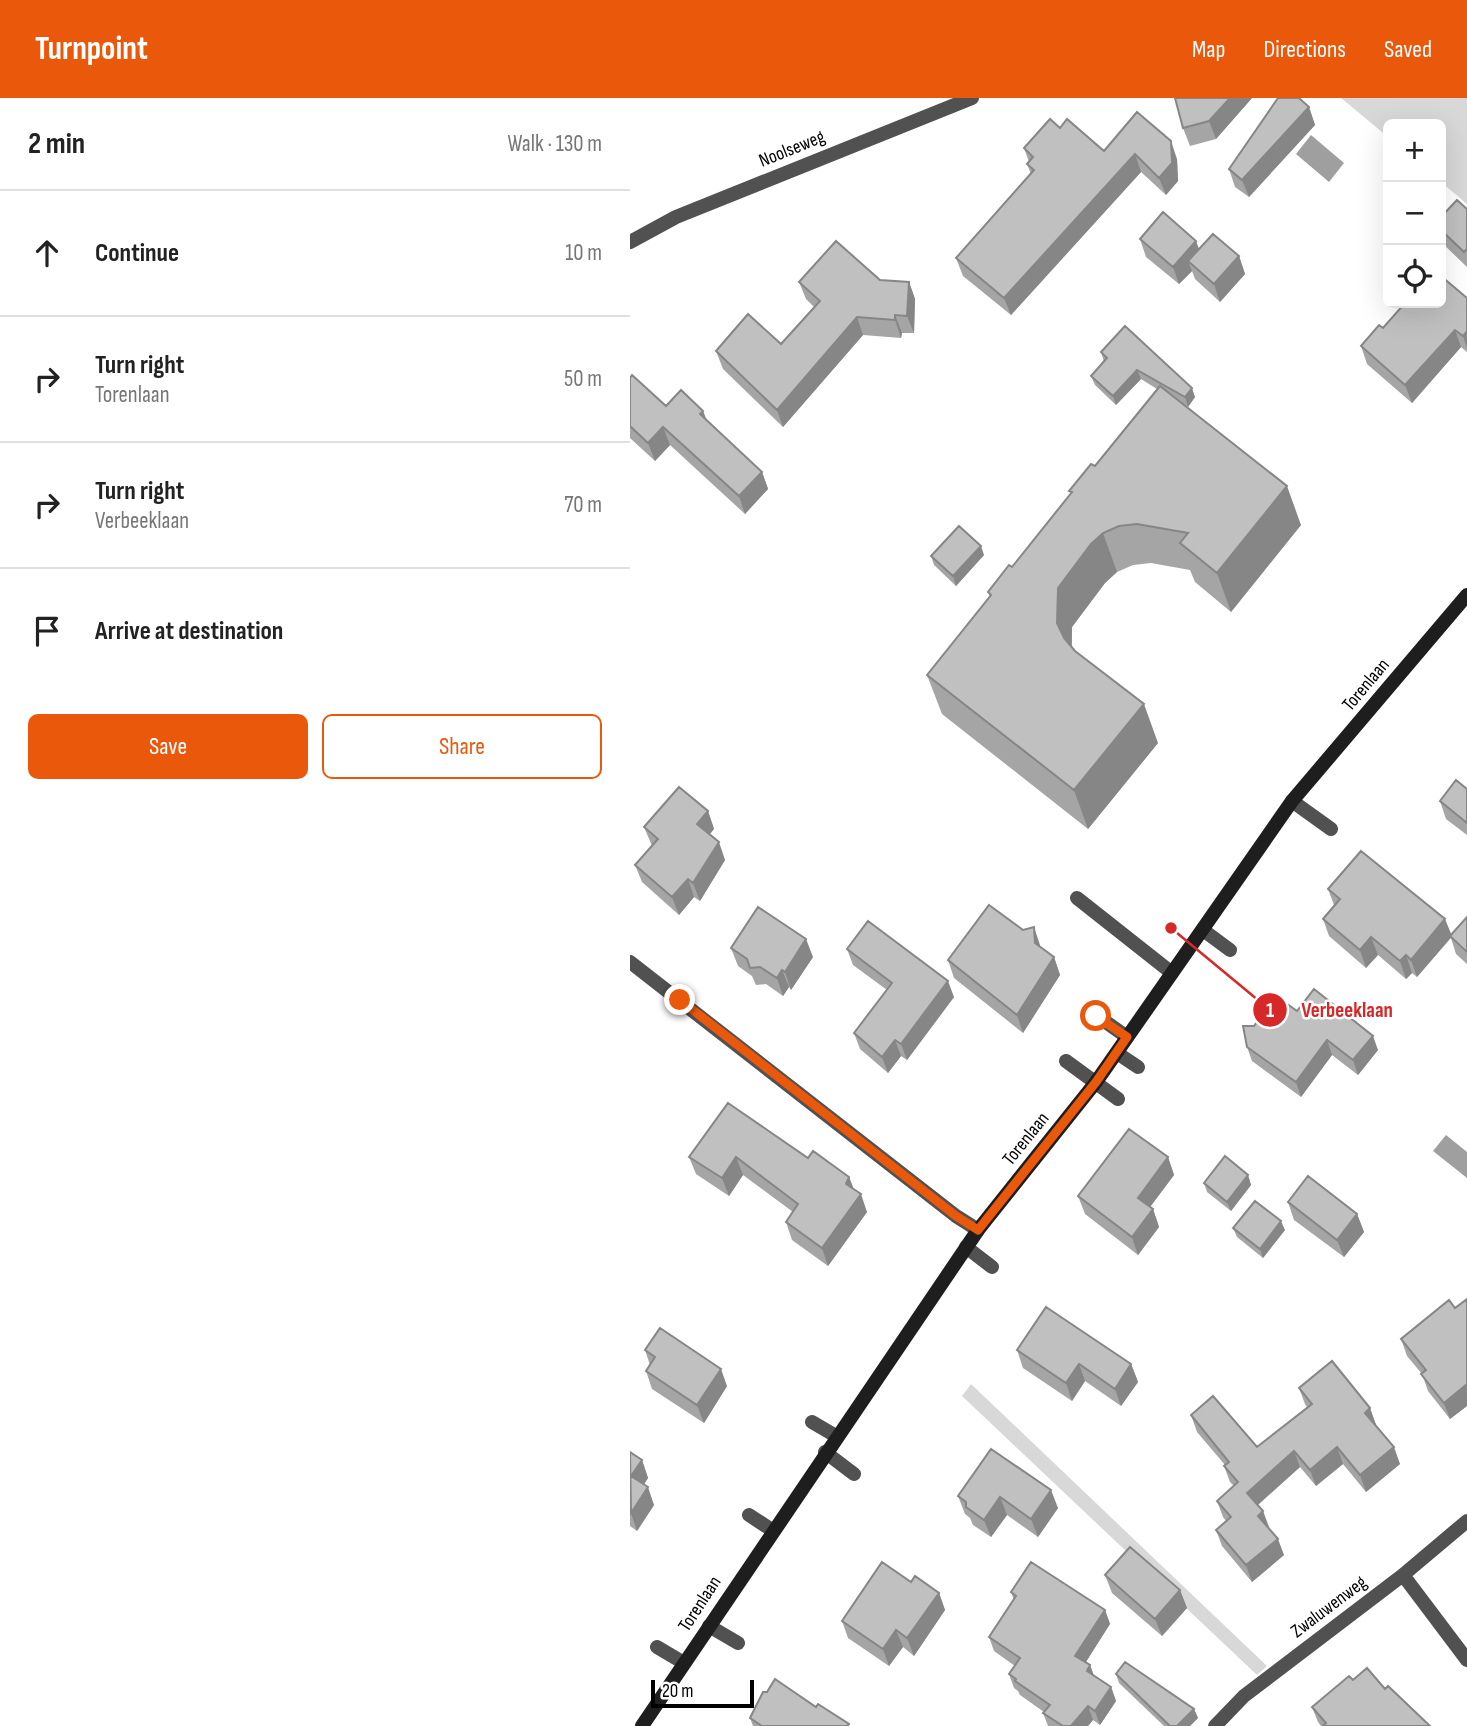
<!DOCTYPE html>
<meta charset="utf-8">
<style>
body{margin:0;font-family:"Sofia Sans Condensed",sans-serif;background:#f2f2f2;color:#222}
.controls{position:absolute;right:21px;top:21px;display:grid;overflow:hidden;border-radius:10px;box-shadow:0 7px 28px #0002}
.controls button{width:63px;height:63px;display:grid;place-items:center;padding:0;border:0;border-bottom:2px solid #e0e0e0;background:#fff;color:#222;font:35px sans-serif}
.scale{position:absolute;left:21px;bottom:18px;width:103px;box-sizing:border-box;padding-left:7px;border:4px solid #000;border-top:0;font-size:19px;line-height:24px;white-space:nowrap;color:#000;-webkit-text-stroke:5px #fff;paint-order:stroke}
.stop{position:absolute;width:21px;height:21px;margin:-16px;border:5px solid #ea580c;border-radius:50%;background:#fff}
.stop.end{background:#ea580c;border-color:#fff;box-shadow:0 2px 7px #0008}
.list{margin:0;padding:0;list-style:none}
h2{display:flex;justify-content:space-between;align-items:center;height:91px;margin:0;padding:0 28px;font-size:30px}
h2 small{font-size:23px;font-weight:400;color:#767676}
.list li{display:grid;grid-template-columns:46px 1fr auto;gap:21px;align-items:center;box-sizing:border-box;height:126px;padding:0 28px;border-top:2px solid #e0e0e0}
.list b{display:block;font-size:26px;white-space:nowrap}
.list p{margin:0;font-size:23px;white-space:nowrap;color:#767676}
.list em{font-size:23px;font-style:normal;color:#767676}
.actions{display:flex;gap:14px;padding:21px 28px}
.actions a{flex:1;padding:16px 0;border:2px solid #ea580c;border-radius:10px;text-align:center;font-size:24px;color:#ea580c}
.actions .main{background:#ea580c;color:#fff}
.icon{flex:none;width:38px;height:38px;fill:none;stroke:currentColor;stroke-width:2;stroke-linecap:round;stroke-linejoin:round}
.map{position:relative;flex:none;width:837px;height:1628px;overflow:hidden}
header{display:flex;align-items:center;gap:42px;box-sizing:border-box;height:98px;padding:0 35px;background:#ea580c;color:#fff}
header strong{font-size:33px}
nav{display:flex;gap:38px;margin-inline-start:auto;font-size:24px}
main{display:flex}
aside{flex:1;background:#fff}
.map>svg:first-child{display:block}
</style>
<header>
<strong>Turnpoint</strong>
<nav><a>Map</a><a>Directions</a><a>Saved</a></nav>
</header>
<main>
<aside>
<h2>2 min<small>Walk · 130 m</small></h2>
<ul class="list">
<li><svg class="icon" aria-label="ahead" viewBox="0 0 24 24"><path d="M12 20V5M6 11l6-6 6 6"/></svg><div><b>Continue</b></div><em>10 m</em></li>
<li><svg class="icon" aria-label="right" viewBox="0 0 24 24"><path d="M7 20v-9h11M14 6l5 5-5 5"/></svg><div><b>Turn right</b><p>Torenlaan</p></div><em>50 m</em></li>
<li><svg class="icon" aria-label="right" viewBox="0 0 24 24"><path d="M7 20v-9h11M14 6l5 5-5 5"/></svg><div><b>Turn right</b><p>Verbeeklaan</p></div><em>70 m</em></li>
<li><svg class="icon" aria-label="arrive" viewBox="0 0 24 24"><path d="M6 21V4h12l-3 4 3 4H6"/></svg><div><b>Arrive at destination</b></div></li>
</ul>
<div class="actions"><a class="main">Save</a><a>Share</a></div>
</aside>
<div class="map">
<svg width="837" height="1628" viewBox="0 0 837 1628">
<rect width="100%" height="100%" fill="#fff"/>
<path fill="#d8d8d8" d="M 711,0 L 837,0 L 837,106 L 811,84 L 811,26 L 758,26 L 758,39 Z
M 341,1286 L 637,1568 L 627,1577 L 332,1298 Z"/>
<path fill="#9f9f9f" d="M 681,37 L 714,65 L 699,84 L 666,56 Z
M 816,1037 L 837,1054 L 837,1080 L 803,1053 Z"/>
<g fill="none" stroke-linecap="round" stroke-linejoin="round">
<path stroke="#515151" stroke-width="14" d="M 662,703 L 701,731
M 447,800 L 542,875
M 573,832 L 600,852
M 466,917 L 497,939
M 487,955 L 508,969
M 436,963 L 488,1001
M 336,1149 L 362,1169
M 182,1324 L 206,1338
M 195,1354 L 224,1376
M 119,1417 L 142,1432
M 79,1528 L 108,1545
M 27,1549 L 54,1565"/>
<path stroke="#515151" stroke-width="14" d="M 0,144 L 46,119 L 342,0
M 0,864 L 326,1118 L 348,1132
M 773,1477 L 837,1562
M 585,1628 L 614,1598 L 773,1477 L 837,1423"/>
<path stroke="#1e1e1e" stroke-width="14" d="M 12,1628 L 348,1132 L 466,984 L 662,703 L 837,497"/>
</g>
<path fill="#a5a5a5" d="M 622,0 L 586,41 L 560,48 L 553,30 Z
M 679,9 L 685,27 L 619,99 L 605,89 L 599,71 Z
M 430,30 L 474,53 L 547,61 L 548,83 L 536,97 L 511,74 L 381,217 L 333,178 L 326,160 L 401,76 L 397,66 L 399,64 L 394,50 Z
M 837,111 L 837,169 L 811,144 L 811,119 Z
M 510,141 L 609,158 L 615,176 L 590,204 L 565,181 L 562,173 L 549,186 L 516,159 Z
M 250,182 L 279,184 L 285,201 L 284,235 L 272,235 L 271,240 L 233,237 L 153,329 L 93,271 L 86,253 L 151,246 L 184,209 L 176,201 L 169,184 Z
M 837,200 L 837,254 L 831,249 L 782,305 L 737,266 L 731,248 L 753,230 Z
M 471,254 L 565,299 L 558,309 L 548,303 L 671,427 L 601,514 L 565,484 L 560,472 L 521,465 L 503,467 L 487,474 L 475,485 L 442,529 L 442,549 L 528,645 L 458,731 L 312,616 L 297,577 L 360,499 L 358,494 L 382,469 L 441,396 L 439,393 L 465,368 L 527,291 L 511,281 L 486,307 L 465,287 L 461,278 L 474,264 Z
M 0,280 L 36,308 L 73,313 L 77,323 L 132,374 L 138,391 L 115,416 L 40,347 L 25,363 L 0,340 Z
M 354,457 L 326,488 L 304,467 L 301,458 Z
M 837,691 L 837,737 L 816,721 L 810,703 Z
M 78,713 L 84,731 L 80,736 L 95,762 L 70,803 L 64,799 L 49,817 L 12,784 L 5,767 L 22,748 L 14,729 Z
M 698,791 L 821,837 L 837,819 L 837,866 L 826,856 L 821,840 L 787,879 L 782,875 L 776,881 L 748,857 L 736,870 L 699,838 L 693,821 L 704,807 Z
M 410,847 L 410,849 L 424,859 L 430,877 L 393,935 L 324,880 L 318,862 Z
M 101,850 L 183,859 L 161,892 L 159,889 L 153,898 L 136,886 L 126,887 L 122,878 L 108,868 Z
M 217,851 L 324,899 L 277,962 L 271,958 L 258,975 L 230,951 L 224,935 L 257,892 L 223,867 Z
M 667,913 L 748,952 L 728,977 L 702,957 L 671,999 L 622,963 L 617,949 L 624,928 Z
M 59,1059 L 178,1060 L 219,1079 L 224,1092 L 237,1114 L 198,1168 L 162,1142 L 156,1124 L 163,1114 L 113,1077 L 99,1098 L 66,1076 Z
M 538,1059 L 544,1077 L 520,1109 L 523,1111 L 529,1129 L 508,1157 L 455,1116 L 448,1098 Z
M 618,1077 L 621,1087 L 601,1113 L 577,1094 L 574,1085 Z
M 658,1104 L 727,1116 L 734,1134 L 714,1159 L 664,1122 Z
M 603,1130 L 655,1132 L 633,1160 L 607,1139 Z
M 837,1201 L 837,1308 L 820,1321 L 798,1293 L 792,1276 L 777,1258 L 771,1241 L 825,1210 Z
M 15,1252 L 97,1288 L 74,1325 L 22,1291 L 16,1273 L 20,1267 Z
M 387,1252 L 501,1266 L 508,1284 L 491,1308 L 455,1283 L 442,1303 L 393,1270 Z
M 669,1290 L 740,1310 L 746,1327 L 770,1366 L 736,1394 L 713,1366 L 686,1388 L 670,1369 L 628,1407 L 633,1413 L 638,1430 L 654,1457 L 622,1484 L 592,1448 L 586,1432 L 596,1423 L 593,1419 L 587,1403 L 604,1388 L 600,1384 L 594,1368 L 595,1367 L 567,1334 L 561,1317 L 627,1349 L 677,1309 L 675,1306 Z
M 361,1351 L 428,1410 L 408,1439 L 377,1417 L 361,1439 L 343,1427 L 340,1420 L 335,1416 L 328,1398 Z
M 0,1354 L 12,1362 L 18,1380 L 14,1386 L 24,1407 L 7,1433 L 0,1428 Z
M 475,1477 L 550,1492 L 557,1510 L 532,1538 L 482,1495 Z
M 281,1484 L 309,1495 L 315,1512 L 284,1558 L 273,1549 L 259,1568 L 218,1540 L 212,1523 Z
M 381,1494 L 475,1512 L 480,1526 L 455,1564 L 460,1567 L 464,1578 L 481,1589 L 486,1603 L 470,1627 L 463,1622 L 458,1628 L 418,1628 L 413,1615 L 414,1614 L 390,1597 L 388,1593 L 384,1590 L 379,1576 L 385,1568 L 364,1553 L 359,1539 L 384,1502 Z
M 486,1576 L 564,1611 L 568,1620 L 560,1628 L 534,1628 L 489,1585 Z
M 723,1582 L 755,1591 L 800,1628 L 691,1628 L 688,1624 L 682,1609 Z
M 186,1609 L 219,1626 L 219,1628 L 123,1628 L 120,1620 Z"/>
<path fill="#868686" d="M 600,0 L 622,0 L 586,41 L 579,23 Z
M 679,9 L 685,27 L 619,99 L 612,82 Z
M 541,43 L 547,61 L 548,83 L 536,97 L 529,80 Z
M 505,56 L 511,74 L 381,217 L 374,200 Z
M 566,143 L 573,161 L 558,163 L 562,173 L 549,186 L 543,169 Z
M 609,158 L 615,176 L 590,204 L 584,186 Z
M 279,184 L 285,201 L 284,235 L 277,218 Z
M 265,217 L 272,235 L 271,240 L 265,222 Z
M 227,219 L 233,237 L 153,329 L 147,312 Z
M 825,232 L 831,249 L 782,305 L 775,287 Z
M 837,233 L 837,250 L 833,238 Z
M 507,272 L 511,281 L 486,307 L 483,298 Z
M 562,290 L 565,299 L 558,309 L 555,299 Z
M 73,313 L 80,331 L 70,316 Z
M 33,329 L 40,347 L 25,363 L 18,345 Z
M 132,374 L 138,391 L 115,416 L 109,398 Z
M 657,388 L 671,427 L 601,514 L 587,475 Z
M 473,435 L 487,474 L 475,485 L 442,529 L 441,564 L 427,525 L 428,490 L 461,446 Z
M 351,448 L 354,457 L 326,488 L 323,478 Z
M 514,606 L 528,645 L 458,731 L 444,692 Z
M 78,713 L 84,731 L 74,743 L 67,726 Z
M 89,744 L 95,762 L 70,803 L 63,785 Z
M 58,781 L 64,799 L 49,817 L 42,799 Z
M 815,821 L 822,838 L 787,879 L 781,862 Z
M 404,829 L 410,847 L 411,863 L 405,845 Z
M 741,839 L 748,857 L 736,870 L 730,852 Z
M 176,841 L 183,859 L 161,892 L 155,874 Z
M 776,857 L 782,875 L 776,881 L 770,863 Z
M 424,859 L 430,877 L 393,935 L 387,917 Z
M 152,872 L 159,889 L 153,898 L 147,880 Z
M 318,883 L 324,899 L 277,962 L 271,946 Z
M 743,938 L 748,952 L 728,977 L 723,962 Z
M 265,942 L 271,958 L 258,975 L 252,959 Z
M 697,942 L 702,957 L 671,999 L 666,984 Z
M 106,1059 L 113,1077 L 99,1098 L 92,1080 Z
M 538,1059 L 544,1077 L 514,1117 L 508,1100 Z
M 618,1077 L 621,1087 L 601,1113 L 597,1104 Z
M 219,1079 L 226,1097 L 216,1086 Z
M 231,1096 L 237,1114 L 198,1168 L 192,1150 Z
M 523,1111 L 529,1129 L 508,1157 L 502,1139 Z
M 727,1116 L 734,1134 L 714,1159 L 707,1142 Z
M 651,1123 L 655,1132 L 633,1160 L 630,1151 Z
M 449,1266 L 455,1283 L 442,1303 L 436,1285 Z
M 501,1266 L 508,1284 L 491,1308 L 485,1291 Z
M 91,1271 L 97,1288 L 74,1325 L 67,1307 Z
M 837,1286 L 837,1308 L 820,1321 L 814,1305 Z
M 740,1310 L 746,1327 L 741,1331 L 735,1315 Z
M 707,1349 L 713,1366 L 686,1388 L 680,1372 Z
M 764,1349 L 770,1366 L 736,1394 L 730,1377 Z
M 664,1353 L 670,1369 L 623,1411 L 617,1395 Z
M 12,1362 L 18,1380 L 8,1396 L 1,1378 Z
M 18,1389 L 24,1407 L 7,1433 L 1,1415 Z
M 421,1392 L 428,1410 L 408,1439 L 401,1421 Z
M 370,1399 L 377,1417 L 361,1439 L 354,1422 Z
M 633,1413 L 639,1429 L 634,1434 L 628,1418 Z
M 648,1441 L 654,1457 L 622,1484 L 616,1467 Z
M 550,1492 L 557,1510 L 532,1538 L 525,1521 Z
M 309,1495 L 315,1512 L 284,1558 L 277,1540 Z
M 475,1512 L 480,1526 L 451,1572 L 445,1558 Z
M 266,1532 L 273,1549 L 259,1568 L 253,1551 Z
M 460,1567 L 465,1581 L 457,1573 Z
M 481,1589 L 486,1603 L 470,1627 L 465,1613 Z
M 458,1608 L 463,1622 L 458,1628 L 441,1628 Z
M 564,1611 L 568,1620 L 560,1628 L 547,1628 Z"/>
<path fill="#c0c0c0" stroke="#868686" stroke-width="2" d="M 545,0 L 600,0 L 579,23 L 553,30 Z
M 648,0 L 669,0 L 679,9 L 612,82 L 599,71 Z
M 507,14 L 541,43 L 542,65 L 529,80 L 505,56 L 374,200 L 326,160 L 404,72 L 397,66 L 403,59 L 394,50 L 420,21 L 430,30 L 437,21 L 474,53 Z
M 827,102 L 837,111 L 837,151 L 834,154 L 811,132 L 811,119 Z
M 533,114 L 566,143 L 543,169 L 510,141 Z
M 583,136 L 609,158 L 584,186 L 558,163 Z
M 206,143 L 250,182 L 279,184 L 277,218 L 265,217 L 265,222 L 227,219 L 147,312 L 86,253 L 118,216 L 151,246 L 190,203 L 169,184 Z
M 811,178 L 837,200 L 837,233 L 833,238 L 825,232 L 775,287 L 731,248 L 749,227 L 753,230 L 775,205 L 811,205 Z
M 495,228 L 562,290 L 555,299 L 507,272 L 483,298 L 461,278 L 477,260 L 471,254 Z
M 2,277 L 36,308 L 51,292 L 73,313 L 70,316 L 132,374 L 109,398 L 33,329 L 18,345 L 0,328 L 0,280 Z
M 530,288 L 657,388 L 587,475 L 550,445 L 558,435 L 507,426 L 489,428 L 473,435 L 461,446 L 428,490 L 427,525 L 434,540 L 445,553 L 514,606 L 444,692 L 297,577 L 361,497 L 358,494 L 379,467 L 382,469 L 442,394 L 439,393 L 461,366 L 465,368 Z
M 329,428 L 351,448 L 323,478 L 301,458 Z
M 826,682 L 837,691 L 837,725 L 810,703 Z
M 49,689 L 78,713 L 67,726 L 89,744 L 63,785 L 58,781 L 42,799 L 5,767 L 28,741 L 14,729 Z
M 731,753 L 815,821 L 781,862 L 776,857 L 770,863 L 741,839 L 730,852 L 693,821 L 710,801 L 698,791 Z
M 359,807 L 393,832 L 404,829 L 405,845 L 424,859 L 387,917 L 318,862 Z
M 128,809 L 176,841 L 155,874 L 152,872 L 147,880 L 130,869 L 120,870 L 117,861 L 101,850 Z
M 837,819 L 837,854 L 820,838 Z
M 238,823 L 318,883 L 271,946 L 265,942 L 252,959 L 224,935 L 262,885 L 217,851 Z
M 684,891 L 743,938 L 723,962 L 697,942 L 666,984 L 617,949 L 613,928 L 624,928 L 646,898 L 667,913 Z
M 98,1005 L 178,1060 L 183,1053 L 219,1079 L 216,1086 L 231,1096 L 192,1150 L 156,1124 L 168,1106 L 106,1059 L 92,1080 L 59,1059 Z
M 499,1031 L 538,1059 L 508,1100 L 523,1111 L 502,1139 L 448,1098 Z
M 595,1058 L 618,1077 L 597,1104 L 574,1085 Z
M 678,1078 L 727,1116 L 707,1142 L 658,1104 Z
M 625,1103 L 651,1123 L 630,1151 L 603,1130 Z
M 837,1201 L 837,1286 L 814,1305 L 791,1276 L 796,1272 L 771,1241 L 819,1202 L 825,1210 Z
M 416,1209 L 501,1266 L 485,1291 L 449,1266 L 436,1285 L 387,1252 Z
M 30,1230 L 91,1271 L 67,1307 L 16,1273 L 25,1259 L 15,1252 Z
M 702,1263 L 740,1310 L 735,1315 L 764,1349 L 730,1377 L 707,1349 L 680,1372 L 664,1353 L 617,1395 L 633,1413 L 628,1418 L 648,1441 L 616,1467 L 586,1432 L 601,1419 L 587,1403 L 608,1384 L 594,1368 L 599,1364 L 561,1317 L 583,1298 L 627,1349 L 682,1306 L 669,1290 Z
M 361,1351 L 421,1392 L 401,1421 L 370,1399 L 354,1422 L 336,1409 L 336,1404 L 328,1398 Z
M 0,1354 L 12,1362 L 1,1378 L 18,1389 L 1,1415 Z
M 500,1449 L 550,1492 L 525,1521 L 475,1477 Z
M 252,1464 L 281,1484 L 285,1478 L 309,1495 L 277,1540 L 266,1532 L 253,1551 L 212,1523 Z
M 401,1464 L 475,1512 L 445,1558 L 460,1567 L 457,1573 L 481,1589 L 465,1613 L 458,1608 L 441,1628 L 433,1628 L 413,1615 L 420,1607 L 385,1583 L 386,1581 L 379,1576 L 390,1560 L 359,1539 L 386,1498 L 381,1494 Z
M 495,1564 L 564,1611 L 547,1628 L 540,1628 L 486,1576 Z
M 737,1570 L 755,1591 L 758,1588 L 800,1628 L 693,1628 L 696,1625 L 682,1609 L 719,1578 L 723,1582 Z
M 145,1581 L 186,1609 L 188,1606 L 219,1626 L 217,1628 L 132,1628 L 120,1620 L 133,1594 L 137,1594 Z"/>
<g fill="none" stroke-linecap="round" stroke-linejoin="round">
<path stroke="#ea580c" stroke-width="9" d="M 50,902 L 326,1118 L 348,1132 L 466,984 L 497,939 L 466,918"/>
</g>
<g text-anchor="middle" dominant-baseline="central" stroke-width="5" stroke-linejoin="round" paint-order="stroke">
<g font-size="19" fill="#000" stroke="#fff">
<text transform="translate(162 51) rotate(-22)">Noolseweg</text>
<text transform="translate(736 587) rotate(-50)">Torenlaan</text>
<text transform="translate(396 1041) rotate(-51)">Torenlaan</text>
<text transform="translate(70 1506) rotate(-57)">Torenlaan</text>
<text transform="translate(699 1509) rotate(-37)">Zwaluwenweg</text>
</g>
</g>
<path fill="none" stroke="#d62828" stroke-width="2.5" d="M541 830L640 912"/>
<g fill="#d62828" stroke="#fff" stroke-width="2.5">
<circle cx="541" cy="830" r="7"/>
<circle cx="640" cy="912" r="18"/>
</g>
<g font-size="21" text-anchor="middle" font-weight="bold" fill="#fff">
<text x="640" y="919">1</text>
</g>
<g font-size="21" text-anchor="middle" font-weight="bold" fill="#d62828" stroke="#fff" stroke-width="5" stroke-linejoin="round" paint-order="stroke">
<text x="717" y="919">Verbeeklaan</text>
</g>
</svg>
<div class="controls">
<button>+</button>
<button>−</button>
<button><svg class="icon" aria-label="locate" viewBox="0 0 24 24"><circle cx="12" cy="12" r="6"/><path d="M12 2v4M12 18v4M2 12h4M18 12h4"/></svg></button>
</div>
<div class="scale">20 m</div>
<div class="stop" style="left:466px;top:918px"></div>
<div class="stop end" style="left:50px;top:902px"></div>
</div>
</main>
